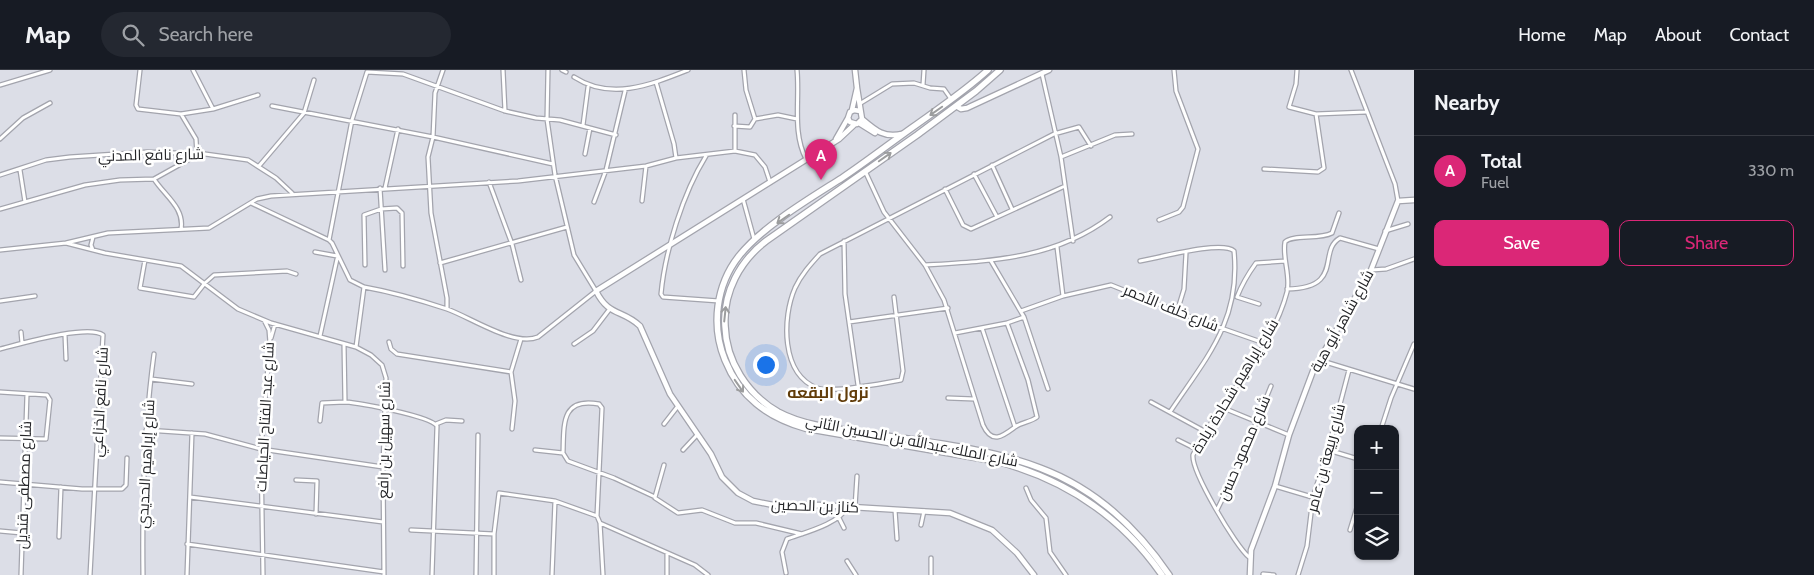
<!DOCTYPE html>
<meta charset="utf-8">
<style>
body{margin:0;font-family:Cabin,Cairo,sans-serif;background:#242831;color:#f1f3f6}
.controls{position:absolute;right:15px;bottom:15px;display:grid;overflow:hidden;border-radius:10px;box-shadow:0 1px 4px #0004}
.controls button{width:45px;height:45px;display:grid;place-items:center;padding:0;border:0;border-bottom:1px solid #363941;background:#171b24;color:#f1f3f6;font:25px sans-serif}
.you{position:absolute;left:765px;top:294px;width:18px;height:18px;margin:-12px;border:4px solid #fff;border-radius:50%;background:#1a73e8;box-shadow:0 0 0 8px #1a73e833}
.badge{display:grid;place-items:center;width:32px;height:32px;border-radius:50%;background:#db2777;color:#fff;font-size:16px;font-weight:700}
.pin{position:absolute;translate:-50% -41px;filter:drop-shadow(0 1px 2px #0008)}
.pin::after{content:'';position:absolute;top:26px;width:18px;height:15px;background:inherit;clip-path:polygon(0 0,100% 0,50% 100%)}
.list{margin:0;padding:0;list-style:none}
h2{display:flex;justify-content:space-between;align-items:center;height:65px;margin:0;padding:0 20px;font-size:21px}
h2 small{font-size:16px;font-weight:400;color:#9ea1a6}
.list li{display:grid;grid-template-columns:32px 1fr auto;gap:15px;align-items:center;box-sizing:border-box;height:70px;padding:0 20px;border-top:1px solid #363941}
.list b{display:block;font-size:19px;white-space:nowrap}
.list p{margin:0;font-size:16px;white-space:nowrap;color:#9ea1a6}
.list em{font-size:16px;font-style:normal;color:#9ea1a6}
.actions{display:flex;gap:10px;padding:15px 20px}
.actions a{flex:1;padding:11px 0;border:1px solid #db2777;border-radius:10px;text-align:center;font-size:18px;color:#db2777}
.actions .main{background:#db2777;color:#fff}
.icon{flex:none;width:28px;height:28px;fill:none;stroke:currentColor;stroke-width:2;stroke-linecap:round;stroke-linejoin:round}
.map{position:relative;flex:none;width:1414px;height:505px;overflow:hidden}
header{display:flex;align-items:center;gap:30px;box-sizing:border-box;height:70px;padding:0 25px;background:#171b24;border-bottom:1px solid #363941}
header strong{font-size:24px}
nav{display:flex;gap:28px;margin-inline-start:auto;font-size:18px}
.search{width:350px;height:45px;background:#242831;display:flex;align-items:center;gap:12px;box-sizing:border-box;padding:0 18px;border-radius:28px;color:#9ea1a6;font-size:19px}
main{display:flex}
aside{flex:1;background:#171b24}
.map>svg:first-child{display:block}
</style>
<header>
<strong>Map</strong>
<div class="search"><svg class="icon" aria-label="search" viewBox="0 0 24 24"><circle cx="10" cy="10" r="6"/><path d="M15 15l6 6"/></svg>Search here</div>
<nav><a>Home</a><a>Map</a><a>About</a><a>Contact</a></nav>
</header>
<main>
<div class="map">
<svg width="1414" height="505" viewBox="0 0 1414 505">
<rect width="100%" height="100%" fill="#dcdee7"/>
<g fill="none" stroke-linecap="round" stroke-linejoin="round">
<g stroke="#a3a4ad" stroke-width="5.5">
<path id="minor" d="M 140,0 L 136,35 L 138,39 L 181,44 L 213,39 L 258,25
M 193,0 L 213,39
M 443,0 L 435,23 L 433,67 L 428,87 L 431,143 L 447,228 L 447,239
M 503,0 L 505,41
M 562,0 L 566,2
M 797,0 C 800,30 792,62 806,89
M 1351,0 L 1395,114 L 1398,131
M 1042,4 L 1061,87 L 1073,171
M 574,7 C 611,31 650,15 688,0
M 656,12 L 674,74 L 676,88
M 0,15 L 50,0
M 923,15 L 924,0
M 861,33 L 892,14 L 914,13 L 930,18 L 944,19 L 951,29
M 272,36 L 433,67 L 553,94
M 1316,44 L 1366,42
M 755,49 L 778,45 L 797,49
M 583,55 L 588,17
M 734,56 L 750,57 L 755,49 L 746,20 L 744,0
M 0,69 L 23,48 L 50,33
M 735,81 L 735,45
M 585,84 L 590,58
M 706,86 C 683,123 665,181 661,224 L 663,227 L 719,231
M 1061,87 L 1115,65 L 1132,64
M 992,95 L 1012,139
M 259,96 L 304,43 L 314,10
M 1264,99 L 1318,102 L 1324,98 L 1316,44 L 1289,37 L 1296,14 L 1297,0
M 20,100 L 25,132
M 865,101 L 884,142 L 925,195 L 944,230 L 983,355 C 992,375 1003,366 1015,357 C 1022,352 1031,352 1037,347 L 1028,310 L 1007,253
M 974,104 L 997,147
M 0,105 L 46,90 L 70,87 L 147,82 L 205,84 L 248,90 L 276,108 L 292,123
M 154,109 L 197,85 L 196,69 L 181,44
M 489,112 L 512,174 L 521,210
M 380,118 L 385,200
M 385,118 L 398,59
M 945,119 L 963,155 L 971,159 L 1065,116
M 743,129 L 754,169
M 642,131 L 646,96
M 594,132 L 606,100 L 625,21
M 251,133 L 329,170 L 332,173 L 350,210 L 364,217 L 356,277
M 0,139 L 85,115 L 120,110 L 154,109 C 164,125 185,138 181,159
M 1159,150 L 1179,142 L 1183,137 L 1198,79 L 1176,21 L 1174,0
M 1385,161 L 1408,154
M 93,167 L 91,175 L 93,180
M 329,170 L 352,50 L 367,2 L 403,4 L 505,41 L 536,48 L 560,50 L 616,65
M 844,171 L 845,224 L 858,315
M 66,173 L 108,163 L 209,158 L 257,129 L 271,126 L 518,111 L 646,96 L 676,88 L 735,81 L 755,85 L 765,97 L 770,112
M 1057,177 L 1063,226
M 0,180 L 66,173 L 105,183 L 181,196 L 238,239 L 271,253 L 356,277 L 371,285 L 382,295 L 386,308 L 383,397 L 384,505
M 315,182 L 337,186
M 145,190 L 140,218 L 194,227 L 205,213 L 214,205 L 287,201 L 296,204
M 991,191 L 1024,247 L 1048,319
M 1140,191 C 1158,188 1222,170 1234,181 C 1241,251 1206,288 1170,342
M 440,193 L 567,157
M 365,195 L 364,145 L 381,139 L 397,138 L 402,143 L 403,196
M 925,195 C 991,191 1055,189 1110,147
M 1371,200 L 1386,199 L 1414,189
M 364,217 C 392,222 420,230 447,239 C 470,247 514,277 538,267 L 596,221 L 574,185 L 555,105 L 547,49 L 548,0
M 1287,219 C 1345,218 1317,181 1340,168 L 1379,179
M 894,227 L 903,301 L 901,310 C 885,313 830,323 817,318 C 781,304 782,248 795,218 C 801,205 810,195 820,184 L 1054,64 L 1079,57 L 1091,76
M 1237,227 C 1242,214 1248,204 1256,193 L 1285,191
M 1237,227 L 1259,234
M 0,231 L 35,226
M 1021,241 L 1063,226 L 1111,215 L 1201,251 L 1264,273
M 1177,242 L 1184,219 L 1186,183
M 849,252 L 948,238
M 982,258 L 1015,357
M 21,262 L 22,273
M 955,263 L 1007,253 L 1024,247
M 65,265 L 66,289
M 320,266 L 337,189
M 271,268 L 275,254
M 389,272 L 391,279 L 397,284 L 511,302
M 574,274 L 593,261 L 609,240
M 344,275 L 345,332 C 360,333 430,346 437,356 L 432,505
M 0,279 C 20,274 88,254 103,265 L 90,505
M 1319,290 L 1414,319
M 151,309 L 192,314
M 0,322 L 47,325 L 50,330 L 46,369 L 0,368
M 948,328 L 974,329
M 1151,332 L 1206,362
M 1221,337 L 1289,365
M 320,351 L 322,333 L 345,332
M 436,354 L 446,350 L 462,351
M 664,354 L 678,336
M 512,359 L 515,331 L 511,302 L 521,269
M 1381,359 L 1391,328 L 1414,274
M 146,360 L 205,364 L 261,379 L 383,397
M 1178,370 L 1196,379
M 535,380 L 563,383
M 683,380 L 697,365
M 1328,380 L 1358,389
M 296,410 L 317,411 L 316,444
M 0,412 L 82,419 L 122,419 L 126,415 L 127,388
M 1275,416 L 1312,427
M 1026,418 L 1031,430 L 1046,448 L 1050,482 L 1066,505
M 190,427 L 383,452
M 655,428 L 678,443 L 702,440 L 735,453 L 756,453 L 802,464
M 855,437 L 857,406
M 895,440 L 897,469
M 1217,440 L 1239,395 L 1271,316
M 839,448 L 844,458
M 600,453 L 695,495 L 708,505
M 921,455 L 924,441
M 411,460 L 494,464
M 1350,460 L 1358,434
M 0,461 L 22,463
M 59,467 L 61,417
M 187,474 L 384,502
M 1249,487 C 1236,477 1191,401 1193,385 C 1220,329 1271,283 1287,222 C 1291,206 1282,188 1285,172 C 1293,164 1319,170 1332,163 L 1339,143
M 931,488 L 931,505
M 847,491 L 856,505
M 786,503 L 782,482 L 787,469 C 803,463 840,454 847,437
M 1263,504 L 1274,505
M 21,505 L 27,324
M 143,505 C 142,431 144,357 154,284
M 187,505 L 192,363
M 263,505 L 261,379 L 270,273 L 269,260 L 264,250
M 476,505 L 478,365
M 494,505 L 494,464 L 499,423 L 555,431 L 597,446
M 552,505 L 555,431
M 603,505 L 600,453 L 597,446 L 602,338 L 599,334 C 561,327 564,354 563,383 L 568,391 L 614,408 L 655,427 L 664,395
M 667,505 L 667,484
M 1298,505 L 1307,476 L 1313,427 L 1328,380 L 1349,300"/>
</g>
<g stroke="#a3a4ad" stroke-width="7">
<path id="tertiary" d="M 857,18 L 862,49 L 857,54 L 850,52 L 848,48 L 850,42 L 854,40 L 860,41
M 956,36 L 961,39 L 967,38 L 1049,0
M 852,40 L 857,18 L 855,0
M 862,49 C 876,61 884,68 902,64
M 859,53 L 875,63
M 855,54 L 839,69 L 596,221 C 609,247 622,239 640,256 L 670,324 L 711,384 L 722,407 L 738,423 L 753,431 L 778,436 L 819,435 L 950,443 L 992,460 L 1017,483 L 1034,505
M 836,69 L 848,48
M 1250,505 L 1251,480 L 1275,416 L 1289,365 L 1313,301 L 1371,200 L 1398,131 L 1414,130"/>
</g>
<g stroke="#a3a4ad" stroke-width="8">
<path id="trunk" d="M 988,0 C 965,21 938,39 913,57 C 889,74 866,92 842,108 C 809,129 763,156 739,186 C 716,215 711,256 725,290 C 740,327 767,347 805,358 L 996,391 C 1065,409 1121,446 1162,505
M 1000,0 L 976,21 L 917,65 L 766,171 C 740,191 723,222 725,256 C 726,291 747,324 778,342 C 804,356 838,359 866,363 C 924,372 985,377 1040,398 C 1094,418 1137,458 1169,505"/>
</g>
<use href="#minor" stroke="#fff" stroke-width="3"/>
<use href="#tertiary" stroke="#fff" stroke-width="4.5"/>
<use href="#trunk" stroke="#fff" stroke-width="5.5"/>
</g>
<defs><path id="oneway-shaft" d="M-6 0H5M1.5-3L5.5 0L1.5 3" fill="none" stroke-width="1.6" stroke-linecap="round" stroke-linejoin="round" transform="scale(1.25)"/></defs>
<g stroke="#9c9d9e">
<use href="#oneway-shaft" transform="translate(936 41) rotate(145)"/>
<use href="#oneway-shaft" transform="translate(885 87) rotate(-35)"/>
<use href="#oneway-shaft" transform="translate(783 149) rotate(145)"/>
<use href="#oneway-shaft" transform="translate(725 244) rotate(-84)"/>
<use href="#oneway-shaft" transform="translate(739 316) rotate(55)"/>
</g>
<g text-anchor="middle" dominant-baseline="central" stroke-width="5" stroke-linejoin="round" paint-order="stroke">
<g font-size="15" fill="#242528" stroke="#fff">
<text transform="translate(151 85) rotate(-1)">شارع نافع المدني</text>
<text transform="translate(1171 238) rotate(22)">شارع خلف الأحمر</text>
<text transform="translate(1342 251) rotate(-61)">شارع شاهر أبو هية</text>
<text transform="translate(1235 316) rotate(-59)">شارع إبراهيم شحادة زيادة</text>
<text transform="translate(100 332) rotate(-87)">شارع نافع الخزاعي</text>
<text transform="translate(265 347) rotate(-87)">شارع عبد الفتاح الحياصات</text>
<text transform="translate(384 370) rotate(-89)">شارع سهيل بن رافع</text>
<text transform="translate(912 371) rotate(11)">شارع الملك عبدالله بن الحسين الثاني</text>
<text transform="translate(1244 378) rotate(-67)">شارع محمود حسن</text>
<text transform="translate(1326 388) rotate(-75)">شارع ربيعة بن عامر</text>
<text transform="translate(146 394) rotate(-87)">شارع إبراهيم الحديدي</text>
<text transform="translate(24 415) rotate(-88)">شارع مصطفى قنديل</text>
<text transform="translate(815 436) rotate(2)">كناز بن الحصين</text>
</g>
<g font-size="16" font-weight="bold" fill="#613c09" stroke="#fff">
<text x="828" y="322">نزول البقعه</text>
</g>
</g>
</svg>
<div class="controls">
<button>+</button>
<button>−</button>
<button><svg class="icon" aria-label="layers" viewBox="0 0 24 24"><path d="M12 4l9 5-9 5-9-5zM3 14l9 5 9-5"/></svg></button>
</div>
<div class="you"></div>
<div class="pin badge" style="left:821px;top:110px">A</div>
</div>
<aside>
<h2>Nearby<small></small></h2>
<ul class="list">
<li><span class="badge">A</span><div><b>Total</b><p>Fuel</p></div><em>330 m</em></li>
</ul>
<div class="actions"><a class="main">Save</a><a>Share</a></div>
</aside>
</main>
